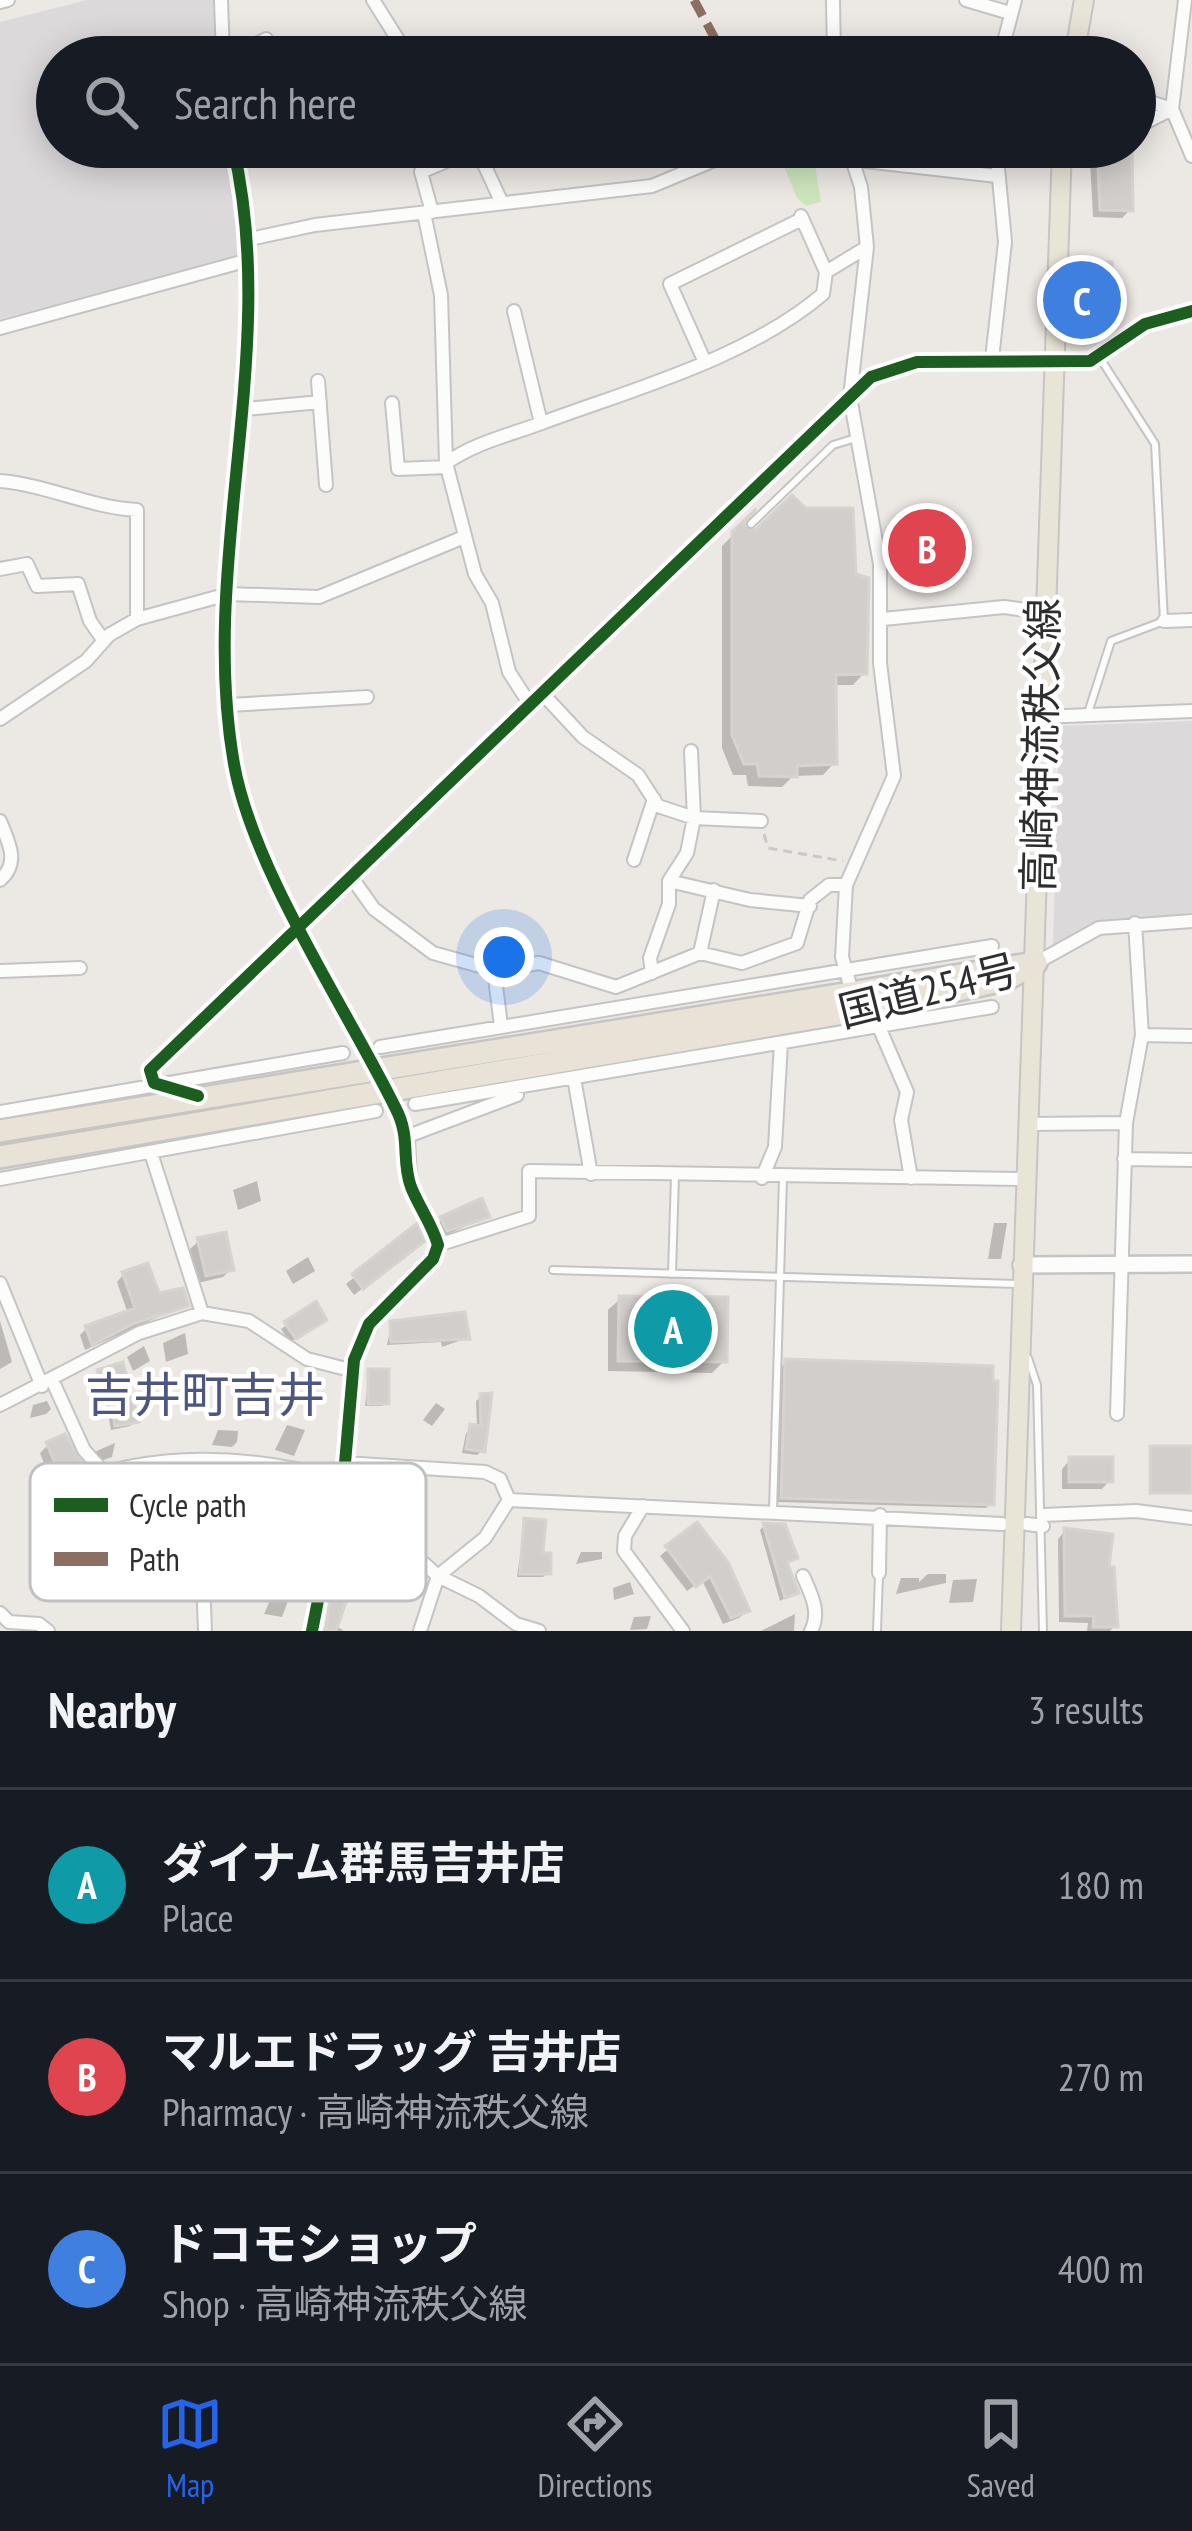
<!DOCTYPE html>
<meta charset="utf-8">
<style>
body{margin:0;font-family:"PT Sans Narrow","Noto Sans JP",sans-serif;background:#242831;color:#f1f3f6}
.you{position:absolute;left:504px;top:957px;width:42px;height:42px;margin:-30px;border:9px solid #fff;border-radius:50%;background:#1a73e8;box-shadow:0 0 0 18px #1a73e833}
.badge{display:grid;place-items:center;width:78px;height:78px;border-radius:50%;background:#2563eb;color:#fff;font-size:39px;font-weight:700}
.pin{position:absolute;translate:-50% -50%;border:6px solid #fff;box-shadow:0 3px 12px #0006}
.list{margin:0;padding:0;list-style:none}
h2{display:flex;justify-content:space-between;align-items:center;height:156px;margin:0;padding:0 48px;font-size:51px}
h2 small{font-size:39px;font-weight:400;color:#9ea1a6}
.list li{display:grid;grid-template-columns:78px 1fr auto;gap:36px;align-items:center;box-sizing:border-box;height:192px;padding:0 48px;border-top:3px solid #363941}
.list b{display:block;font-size:45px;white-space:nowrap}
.list p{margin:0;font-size:39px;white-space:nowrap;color:#9ea1a6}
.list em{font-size:39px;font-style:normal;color:#9ea1a6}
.icon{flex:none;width:66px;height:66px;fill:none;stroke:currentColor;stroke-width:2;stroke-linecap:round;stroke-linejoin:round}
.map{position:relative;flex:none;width:1192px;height:1631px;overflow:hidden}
.search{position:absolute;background:#171b24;box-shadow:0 6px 30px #0003;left:36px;right:36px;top:36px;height:132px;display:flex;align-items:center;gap:30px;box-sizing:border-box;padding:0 42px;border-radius:66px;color:#9ea1a6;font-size:45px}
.sheet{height:732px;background:#171b24}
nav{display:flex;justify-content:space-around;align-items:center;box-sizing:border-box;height:168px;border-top:3px solid #363941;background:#171b24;font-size:33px;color:#9ea1a6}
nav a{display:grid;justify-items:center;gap:6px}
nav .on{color:#2563eb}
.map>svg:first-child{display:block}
</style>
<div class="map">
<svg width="1192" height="1631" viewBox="0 0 1192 1631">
<rect width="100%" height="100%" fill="#ece8e4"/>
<path fill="#dcd9db" d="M 87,0 L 216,0 L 216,57 L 57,57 L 57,147 L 227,147 L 234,174 L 238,259 L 0,319 L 0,22 Z
M 1192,721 L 1192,913 L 1091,923 L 1053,946 L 1059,726 Z"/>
<path fill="#cee6be" d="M 776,147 L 812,147 L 821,202 L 806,206 L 797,198 Z"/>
<path fill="#0003" d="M 1099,153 L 1130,210 L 1122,218 L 1093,217 L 1090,161 Z
M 1078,265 L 1109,277 L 1091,285 L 1090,320 L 1082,328 L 1063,328 L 1064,281 Z
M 741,527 L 853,576 L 864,673 L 853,685 L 833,685 L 834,763 L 823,775 L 793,776 L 782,787 L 748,786 L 746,775 L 733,775 L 722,748 L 722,546 Z
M 901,532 L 963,569 L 955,578 L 894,578 L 893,540 Z
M 257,1181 L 261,1201 L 238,1210 L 233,1190 Z
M 487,1217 L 439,1238 L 434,1227 L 442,1219 Z
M 994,1223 L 1007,1223 L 1001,1259 L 988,1259 Z
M 416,1228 L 413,1249 L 354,1295 L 346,1284 Z
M 199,1241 L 231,1269 L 223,1277 L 198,1283 L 190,1249 Z
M 308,1257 L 315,1271 L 293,1284 L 286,1271 Z
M 123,1275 L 157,1297 L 185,1305 L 85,1350 L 80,1335 L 87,1328 L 128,1314 L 117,1282 Z
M 620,1299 L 724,1361 L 712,1373 L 608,1371 L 608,1310 Z
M 315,1306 L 319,1324 L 290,1342 L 281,1329 Z
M 0,1321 L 12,1362 L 0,1369 Z
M 392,1323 L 467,1338 L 442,1347 L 441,1342 L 387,1345 Z
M 185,1333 L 188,1354 L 166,1362 L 163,1343 Z
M 144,1346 L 150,1361 L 133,1371 L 127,1357 Z
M 786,1362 L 991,1503 L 986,1508 L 777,1502 L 781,1367 Z
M 369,1372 L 386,1403 L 382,1406 L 365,1406 Z
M 99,1373 L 135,1421 L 130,1426 L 111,1430 L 105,1396 L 100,1398 L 94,1378 Z
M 481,1397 L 482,1451 L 477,1455 L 462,1453 L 466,1433 L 477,1429 L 476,1401 Z
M 47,1401 L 51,1409 L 46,1414 L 30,1418 L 33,1405 Z
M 436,1403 L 445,1409 L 432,1426 L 423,1420 Z
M 287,1425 L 305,1430 L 294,1456 L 275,1450 Z
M 218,1430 L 238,1431 L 237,1442 L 232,1447 L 212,1445 Z
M 115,1443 L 112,1457 L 100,1461 L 92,1453 Z
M 48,1445 L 82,1467 L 52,1483 L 40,1453 Z
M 1070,1460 L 1110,1480 L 1102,1489 L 1062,1489 L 1062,1469 Z
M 525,1521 L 548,1573 L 543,1577 L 517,1577 Z
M 696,1526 L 747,1611 L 739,1618 L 723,1624 L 702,1580 L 687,1591 L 660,1556 Z
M 764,1526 L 794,1557 L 785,1564 L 796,1592 L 780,1601 L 760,1530 Z
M 1065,1531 L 1106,1570 L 1115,1626 L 1110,1631 L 1087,1631 L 1088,1623 L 1059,1622 L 1058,1539 Z
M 345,1550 L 335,1625 L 344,1631 L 324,1631 L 332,1583 L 340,1582 Z
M 581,1552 L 602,1552 L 602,1559 L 576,1564 Z
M 928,1574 L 946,1574 L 946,1583 L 896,1594 L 901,1578 L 919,1578 L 919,1582 Z
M 977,1579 L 973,1602 L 949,1603 L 953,1580 Z
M 630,1582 L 634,1594 L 614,1600 L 613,1588 Z
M 271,1598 L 288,1601 L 282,1617 L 264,1614 Z
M 795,1614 L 794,1631 L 761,1631 Z
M 651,1616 L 647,1629 L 630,1630 L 634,1617 Z"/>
<path fill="#d1cecb" stroke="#d7d4d0" stroke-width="3" d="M 1097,147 L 1132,148 L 1133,211 L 1100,210 Z
M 1077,262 L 1112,262 L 1112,278 L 1094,278 L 1093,322 L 1070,321 L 1071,270 L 1077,270 Z
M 792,495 L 806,508 L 853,508 L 856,574 L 869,578 L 867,674 L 836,675 L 837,764 L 797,766 L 797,777 L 759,776 L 757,764 L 744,764 L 732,735 L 732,532 L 756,509 L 744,525 L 755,530 Z
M 966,528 L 966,571 L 901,571 L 900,529 Z
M 482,1198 L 490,1217 L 447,1231 L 440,1217 Z
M 417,1223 L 425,1241 L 363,1289 L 352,1274 Z
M 226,1232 L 234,1270 L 206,1276 L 197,1238 Z
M 148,1263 L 159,1293 L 183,1288 L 189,1306 L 135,1323 L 92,1345 L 85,1326 L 135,1308 L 122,1272 Z
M 619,1296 L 728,1297 L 727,1362 L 618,1361 Z
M 316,1301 L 327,1320 L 296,1339 L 284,1322 Z
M 465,1312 L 470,1339 L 391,1342 L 390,1321 Z
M 785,1359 L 993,1366 L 993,1381 L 998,1381 L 994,1505 L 781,1498 Z
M 123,1362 L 139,1422 L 115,1426 L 109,1393 L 105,1395 L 97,1370 Z
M 368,1369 L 389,1369 L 389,1404 L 368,1404 Z
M 492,1393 L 485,1452 L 466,1449 L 470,1424 L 481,1426 L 480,1394 Z
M 65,1434 L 86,1468 L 61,1477 L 46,1442 Z
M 1150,1446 L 1192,1446 L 1192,1493 L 1150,1493 Z
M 1069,1457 L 1113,1457 L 1113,1482 L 1069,1482 Z
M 524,1518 L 546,1520 L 543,1553 L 551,1553 L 551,1574 L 520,1574 Z
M 697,1522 L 728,1562 L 750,1611 L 731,1618 L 710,1576 L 696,1587 L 665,1546 Z
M 763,1523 L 785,1524 L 798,1558 L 787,1562 L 799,1593 L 785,1598 Z
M 1064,1528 L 1113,1534 L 1109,1567 L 1114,1567 L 1118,1627 L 1093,1627 L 1094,1616 L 1065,1616 Z
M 344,1547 L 358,1549 L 347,1599 L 336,1631 L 326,1631 L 333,1577 L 341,1579 Z"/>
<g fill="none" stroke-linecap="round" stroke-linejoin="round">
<g stroke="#c5c4c5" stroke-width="10">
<path id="service" d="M 751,524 L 833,445 L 856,438
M 1088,713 L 1111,641 L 1164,621 L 1155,444 L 1100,358
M 553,1270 L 1017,1284
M 672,1274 L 675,1176
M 1028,1358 L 1037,1385 L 1043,1631
M 773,1510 L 783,1178
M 877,1631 L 879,1575"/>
</g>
<g stroke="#c5c4c5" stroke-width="16">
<path id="minor" d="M 221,0 L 223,57
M 373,0 L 407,54
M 833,0 L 834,57
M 966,0 L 1010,13
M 0,2 L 8,0
M 403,56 L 423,44
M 232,57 L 266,39
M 1000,57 L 1015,0
M 1135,97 L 1172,109 L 1192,156
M 1135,128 L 1172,109 L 1185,0
M 233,147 C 281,351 197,564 235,766 C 253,864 330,982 376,1072
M 476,147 L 501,201
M 848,147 L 861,187 L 867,247 L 850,397 L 880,564 L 880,663 L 894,776 L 846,885 L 842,957 L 852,992
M 856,160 L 997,176
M 432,212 L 421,172 L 477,148
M 424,213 L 441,295 L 446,463 L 475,574 L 492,603 L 509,672 L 529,703
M 245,240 L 315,225 L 652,186 L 746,147
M 826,272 L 867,247
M 514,311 L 541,423
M 0,328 L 245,261
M 992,359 L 1005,242 L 996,147
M 704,360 L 670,284 L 802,219
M 318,381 L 326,485
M 392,403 L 398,469 L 447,467
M 245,409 L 320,402
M 446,463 C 475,443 506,436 539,424 C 633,389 746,359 823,294 L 826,272 L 801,216
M 0,481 C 48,485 88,507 137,510 L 137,619
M 0,569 L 27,564 L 37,586 L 78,584 L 90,621 L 104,641
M 883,619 L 1004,607 L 1042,612
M 1164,621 L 1192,620
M 541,692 L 583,737 L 638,775 L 658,806 L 694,818 L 761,821
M 229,705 L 367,697
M 1040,717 L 1192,711
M 0,719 L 86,661 L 109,635 L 137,619 L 228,594 L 319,597 L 464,537
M 0,821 C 9,843 20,863 0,880
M 634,860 L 654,799
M 352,878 L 374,909 L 433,953 L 494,970 L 539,963 L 616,987 L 700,953 L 742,963 L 797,943 L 810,900 L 829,885 L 846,885
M 669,881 L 750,900 L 810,906
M 700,953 L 714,890
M 1036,963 L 1099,928 L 1192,921
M 494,970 L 501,1026
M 0,971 L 80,968
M 652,973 L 650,958 L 669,904 L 669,881 L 687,853 L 694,818 L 691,751
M 879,1027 L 907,1092 L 901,1120 L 911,1178
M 1142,1035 L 1192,1036
M 380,1047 L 992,946
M 574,1078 L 591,1174
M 192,1094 L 154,1083 L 150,1070 L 871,377 L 917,362 L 1090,361 L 1145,324 L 1192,311
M 415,1104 L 992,1007
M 0,1112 L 343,1053
M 1030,1124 L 1126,1123
M 408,1136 L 517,1095 L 515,1087
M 151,1153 L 202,1313
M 1124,1159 L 1192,1160
M 762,1178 L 775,1147 L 781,1043
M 0,1179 L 376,1111
M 438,1245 L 529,1216 L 529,1171 L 1025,1179
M 0,1283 L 42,1386
M 53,1382 L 84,1450 L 103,1471
M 0,1405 L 139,1333 L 202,1313 L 249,1321 L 307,1359 L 354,1371
M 1117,1414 L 1126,1123 L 1142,1035 L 1135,923
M 178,1461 L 202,1552 L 205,1631
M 345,1463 L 485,1472 L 500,1479 L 509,1500
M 341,1489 L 438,1576 L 479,1596 L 516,1624 L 539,1631
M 643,1506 L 625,1536 L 624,1551 L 683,1631
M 1043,1515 L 1136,1511 L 1192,1518
M 1027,1524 L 1043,1526
M 92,1551 L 65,1486 C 153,1450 251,1454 342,1480
M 879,1573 L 880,1515
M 803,1576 C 811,1594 821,1612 811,1631
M 0,1613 L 9,1622 L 39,1624 L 48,1631
M 312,1631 L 345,1463 L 354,1360 L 377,1314 L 437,1252 L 435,1234 L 410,1185 L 408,1136 L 385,1090
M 420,1631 L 438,1576 L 485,1538 L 509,1500 L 1002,1524"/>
</g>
<g stroke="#c5c4c5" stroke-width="20">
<path id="tertiary" d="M 1021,1265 L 1192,1264"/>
</g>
<g stroke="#c6c5c4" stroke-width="22">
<path id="primary" d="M 1074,57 L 1084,0
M 1011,1631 L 1062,147"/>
</g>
<g stroke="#c6c5c4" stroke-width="26">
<path id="trunk" d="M 0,1131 L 1029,964
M 0,1157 L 867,1009 L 1005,980 L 1036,963"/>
</g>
<path stroke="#c9c9c8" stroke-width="3" stroke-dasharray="9 6" stroke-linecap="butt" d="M 764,834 L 768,848 L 843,861"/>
<use href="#service" stroke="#fcfcfb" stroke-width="6"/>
<use href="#minor" stroke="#fcfcfb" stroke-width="12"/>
<use href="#tertiary" stroke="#fcfcfb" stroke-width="15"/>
<use href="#primary" stroke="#e8e4d6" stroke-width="18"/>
<use href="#trunk" stroke="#e9e2d6" stroke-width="21"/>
<path stroke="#8d6e63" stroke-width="9" stroke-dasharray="18 9" stroke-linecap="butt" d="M 694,0 L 725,57"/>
<g stroke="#fff" stroke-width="20">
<path id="cycleway" d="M 233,147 C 281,351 198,560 234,764 C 253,871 347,1009 396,1109 C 411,1138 401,1160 411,1187 C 419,1207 432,1224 438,1245 L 433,1259 L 369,1324 L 354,1360 L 345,1463 L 312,1631
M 198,1096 L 154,1083 L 150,1070 L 871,377 L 917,362 L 1090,361 L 1145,324 L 1192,311"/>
</g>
<use href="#cycleway" stroke="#1b5e20" stroke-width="12"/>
</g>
<g text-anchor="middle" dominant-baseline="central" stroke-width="9" stroke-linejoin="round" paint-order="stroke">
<g font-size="42" fill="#2e2e2e" stroke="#fff">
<text transform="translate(1040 745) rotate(-89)">高崎神流秩父線</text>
<text transform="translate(928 990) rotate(-14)">国道254号</text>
</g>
<g font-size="48" fill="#4d5680" stroke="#fff">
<text x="205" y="1394">吉井町吉井</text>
</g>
</g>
<rect x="30" y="1463" width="396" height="138" rx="18" fill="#fff" stroke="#c0c0c0" stroke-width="3"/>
<rect x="54" y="1498" width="54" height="14" fill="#1b5e20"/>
<rect x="54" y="1552" width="54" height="14" fill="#8d6e63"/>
<g font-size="33" fill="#2e2e2e">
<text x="129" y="1517">Cycle path</text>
<text x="129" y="1571">Path</text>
</g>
</svg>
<div class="you"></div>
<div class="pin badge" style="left:673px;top:1329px;background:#0f9aa8">A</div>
<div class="pin badge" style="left:927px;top:548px;background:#e0444e">B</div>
<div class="pin badge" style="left:1082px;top:300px;background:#3f7fe0">C</div>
<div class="search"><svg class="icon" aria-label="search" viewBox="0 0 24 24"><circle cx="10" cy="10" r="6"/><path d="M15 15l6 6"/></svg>Search here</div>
</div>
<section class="sheet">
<h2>Nearby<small>3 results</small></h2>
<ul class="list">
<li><span class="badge" style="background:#0f9aa8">A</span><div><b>ダイナム群馬吉井店</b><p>Place</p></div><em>180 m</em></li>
<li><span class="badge" style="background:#e0444e">B</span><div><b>マルエドラッグ 吉井店</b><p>Pharmacy · 高崎神流秩父線</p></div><em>270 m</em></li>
<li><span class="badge" style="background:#3f7fe0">C</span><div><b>ドコモショップ</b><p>Shop · 高崎神流秩父線</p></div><em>400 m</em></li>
</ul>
</section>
<nav>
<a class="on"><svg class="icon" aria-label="map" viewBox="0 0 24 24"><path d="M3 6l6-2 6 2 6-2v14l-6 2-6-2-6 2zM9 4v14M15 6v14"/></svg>Map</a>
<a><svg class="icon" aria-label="directions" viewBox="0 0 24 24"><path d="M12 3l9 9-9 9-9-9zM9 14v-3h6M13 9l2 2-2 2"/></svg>Directions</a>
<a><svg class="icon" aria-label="saved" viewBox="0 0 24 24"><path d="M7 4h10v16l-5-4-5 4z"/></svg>Saved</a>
</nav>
